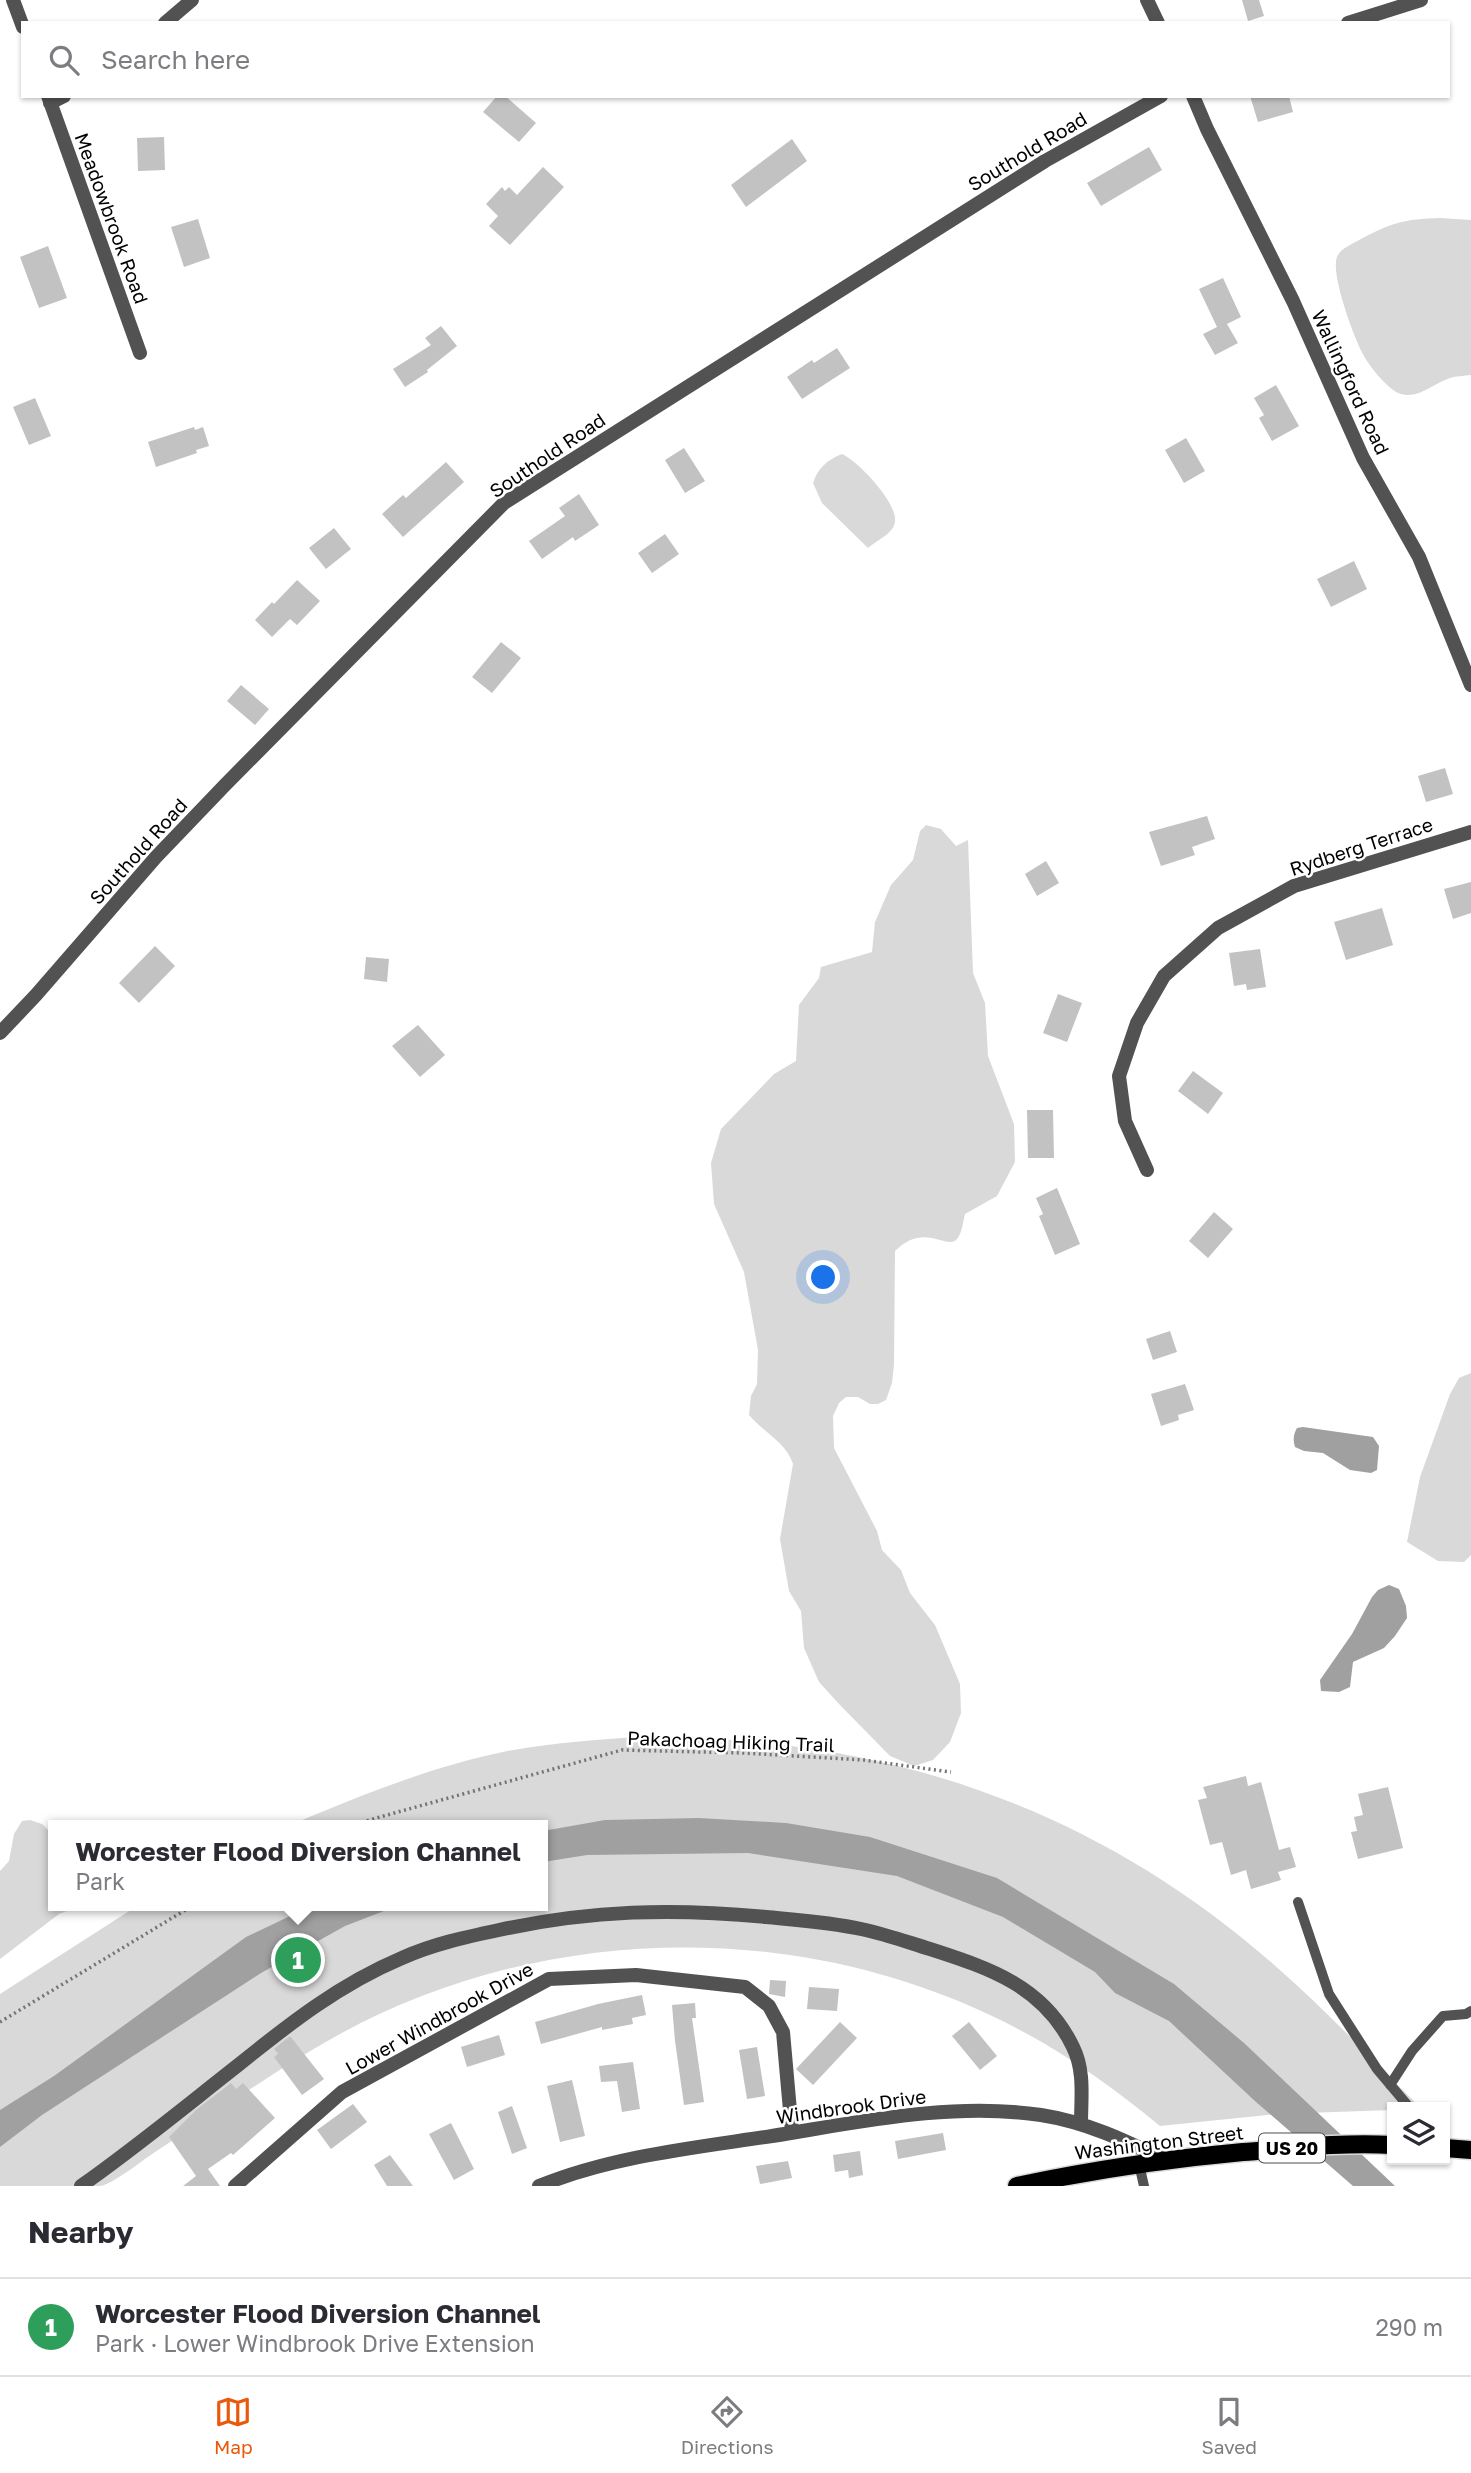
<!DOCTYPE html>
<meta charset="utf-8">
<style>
body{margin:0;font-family:"Golos Text",sans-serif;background:#f2f2f3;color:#2b2b33}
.controls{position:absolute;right:21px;bottom:21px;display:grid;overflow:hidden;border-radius:0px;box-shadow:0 2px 5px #0004}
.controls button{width:63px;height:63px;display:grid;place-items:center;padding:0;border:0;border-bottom:2px solid #e1e1e2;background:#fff;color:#2b2b33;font:35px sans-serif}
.you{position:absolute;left:824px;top:1278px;width:24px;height:24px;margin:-18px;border:5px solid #fff;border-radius:50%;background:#1a73e8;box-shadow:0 0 0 10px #1a73e833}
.badge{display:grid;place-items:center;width:46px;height:46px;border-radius:50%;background:#ea580c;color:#fff;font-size:23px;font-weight:700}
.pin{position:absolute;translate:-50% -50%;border:4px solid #fff;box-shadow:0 2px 7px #0006}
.popup{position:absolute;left:48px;top:1820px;width:500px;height:91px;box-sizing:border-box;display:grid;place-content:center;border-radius:0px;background:#fff;filter:drop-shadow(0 2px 5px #0005);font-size:23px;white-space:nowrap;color:#7c7c81}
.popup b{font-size:26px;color:#2b2b33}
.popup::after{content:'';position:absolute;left:50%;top:100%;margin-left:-14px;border:14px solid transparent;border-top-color:#fff}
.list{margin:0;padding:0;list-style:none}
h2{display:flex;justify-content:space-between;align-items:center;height:91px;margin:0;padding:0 28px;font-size:30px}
h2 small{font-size:23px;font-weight:400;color:#7c7c81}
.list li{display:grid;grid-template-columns:46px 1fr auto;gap:21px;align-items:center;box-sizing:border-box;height:98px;padding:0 28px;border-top:2px solid #e1e1e2}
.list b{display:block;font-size:26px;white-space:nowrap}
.list p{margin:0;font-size:23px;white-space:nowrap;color:#7c7c81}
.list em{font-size:23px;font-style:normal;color:#7c7c81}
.icon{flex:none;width:38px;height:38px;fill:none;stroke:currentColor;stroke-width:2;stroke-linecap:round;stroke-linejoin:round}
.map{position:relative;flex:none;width:1471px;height:2186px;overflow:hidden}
.search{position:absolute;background:#fff;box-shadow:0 2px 5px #0004;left:21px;right:21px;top:21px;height:77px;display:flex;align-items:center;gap:18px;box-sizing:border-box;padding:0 24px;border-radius:0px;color:#7c7c81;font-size:26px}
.sheet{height:189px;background:#fff}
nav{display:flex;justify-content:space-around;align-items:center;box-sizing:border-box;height:98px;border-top:2px solid #e1e1e2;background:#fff;font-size:19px;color:#7c7c81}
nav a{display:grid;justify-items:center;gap:4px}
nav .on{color:#ea580c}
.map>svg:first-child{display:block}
</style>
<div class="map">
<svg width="1471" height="2186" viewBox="0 0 1471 2186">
<rect width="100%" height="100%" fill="#fff"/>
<path fill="#d9d9d9" d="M 1440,218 L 1471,220 L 1471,375 C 1464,376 1456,376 1450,378 C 1434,383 1419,399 1401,394 C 1389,391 1370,367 1364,356 C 1355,341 1328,269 1338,255 C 1342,248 1352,244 1359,240 C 1391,223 1404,219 1440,218 Z
M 842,454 C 858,461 898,503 895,522 C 894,533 876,541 868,548 L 822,503 L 813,483 C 818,468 827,460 842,454 Z
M 926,825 L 941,829 L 956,846 L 968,840 L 973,973 L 985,1003 L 988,1056 L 1014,1124 L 1015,1162 L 997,1196 L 965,1214 C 963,1221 962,1235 956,1240 C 945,1249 924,1222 895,1251 L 894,1365 L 892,1383 L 886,1400 L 878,1404 L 870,1404 L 858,1397 L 846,1397 L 839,1403 L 833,1416 L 834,1448 L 877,1531 L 882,1550 L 901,1570 L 910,1593 L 935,1625 L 960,1684 L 961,1713 L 950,1742 L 933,1760 L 914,1766 L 890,1756 L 840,1705 L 819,1682 L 804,1648 L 801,1611 L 789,1591 L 780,1539 L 793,1464 C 786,1442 763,1432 749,1415 L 751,1396 L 757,1384 L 758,1350 L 744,1272 L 714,1204 L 711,1163 L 721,1129 L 774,1074 L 796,1061 L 799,1005 L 819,978 L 821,967 L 872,952 L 875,922 L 891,885 L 913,860 L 920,831 Z
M 1471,1373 L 1471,1555 L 1464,1562 L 1438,1561 L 1407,1542 L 1420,1477 L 1450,1394 L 1459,1378 Z
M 641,1737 C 880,1735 1091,1805 1272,1963 C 1324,2008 1371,2059 1420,2107 L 1392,2107 L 1392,2110 L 1277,2114 L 1160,2126 C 1107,2082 1052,2044 990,2015 C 782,1917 531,1926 331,2039 C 271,2073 213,2115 155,2152 C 143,2160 114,2183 101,2186 C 94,2186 84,2186 76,2186 C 51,2186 25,2186 0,2186 L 0,1994 L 137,1906 L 543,1906 L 543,1825 L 291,1825 C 360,1795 439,1764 513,1750 C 556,1743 598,1739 641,1737 Z
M 30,1820 L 42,1824 L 53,1835 L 53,1906 L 80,1906 L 59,1914 L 0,1959 L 0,1871 L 9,1861 L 14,1834 L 22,1821 Z"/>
<path fill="#a0a0a0" d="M 1303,1427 L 1373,1437 L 1379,1446 L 1377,1470 L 1371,1473 L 1350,1470 L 1323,1453 L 1304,1451 L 1295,1447 C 1293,1440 1293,1435 1297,1428 Z
M 1389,1585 L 1399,1589 L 1406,1606 L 1407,1618 L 1395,1636 L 1384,1648 L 1353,1662 L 1350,1687 L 1339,1692 L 1321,1691 L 1320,1680 L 1352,1634 L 1372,1597 L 1378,1590 Z
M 699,1818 L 786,1823 L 870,1837 L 997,1878 L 1174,1984 L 1244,2043 L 1395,2186 L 1353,2186 L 1256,2102 L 1169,2021 L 1115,1993 L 1095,1972 L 1003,1917 L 897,1876 L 748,1853 L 587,1855 L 543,1862 L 543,1831 L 605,1820 Z
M 311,1906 L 397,1906 L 345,1926 L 261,1973 L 42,2115 L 0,2147 L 0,2110 L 54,2076 L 246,1937 Z"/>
<path fill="#c2c2c2" d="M 1242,0 L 1259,0 L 1264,16 L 1248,21 Z
M 497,96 L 505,96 L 536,123 L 519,142 L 483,112 Z
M 1250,96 L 1289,96 L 1293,112 L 1258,122 Z
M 164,137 L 165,170 L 138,171 L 137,138 Z
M 792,139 L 807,161 L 746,207 L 731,185 Z
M 1149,147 L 1162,170 L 1101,206 L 1087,183 Z
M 543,167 L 564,187 L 510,245 L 489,226 L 498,216 L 486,204 L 502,187 L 505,191 L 509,187 L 517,195 Z
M 198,219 L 210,258 L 184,267 L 171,227 Z
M 48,246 L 67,298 L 39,308 L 20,257 Z
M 1223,278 L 1241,317 L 1227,324 L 1238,343 L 1215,355 L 1203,334 L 1217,327 L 1199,289 Z
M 441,326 L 457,346 L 427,370 L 428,372 L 405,387 L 393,369 L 431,345 L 425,338 Z
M 837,348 L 850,368 L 802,399 L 787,377 L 812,360 L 814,363 Z
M 1276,385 L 1299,426 L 1272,441 L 1259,418 L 1264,415 L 1254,398 Z
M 35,398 L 51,436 L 29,445 L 13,407 Z
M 194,427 L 195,430 L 203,427 L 209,446 L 196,450 L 197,453 L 156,467 L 148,442 Z
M 1186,438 L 1205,471 L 1184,483 L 1165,450 Z
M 684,448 L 705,481 L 685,493 L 665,460 Z
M 446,462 L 464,482 L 403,537 L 382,514 L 403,495 L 406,498 Z
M 579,494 L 599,525 L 575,541 L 573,537 L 542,559 L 529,541 L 565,516 L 559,508 Z
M 334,528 L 351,549 L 326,569 L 309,548 Z
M 665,534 L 679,554 L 652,573 L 638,553 Z
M 1354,561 L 1367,589 L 1331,607 L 1317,579 Z
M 297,580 L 320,601 L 297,625 L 290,619 L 272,637 L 255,620 L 272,602 L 274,604 Z
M 501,642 L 521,658 L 492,693 L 472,677 Z
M 241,685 L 269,709 L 255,725 L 227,701 Z
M 1445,768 L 1453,794 L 1426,802 L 1418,776 Z
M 1207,816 L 1215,839 L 1192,847 L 1195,855 L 1161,866 L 1149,832 Z
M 1046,861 L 1059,883 L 1037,896 L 1025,874 Z
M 1471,882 L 1471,913 L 1453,919 L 1444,889 Z
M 1382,908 L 1393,945 L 1346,960 L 1334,922 Z
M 155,946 L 175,966 L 139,1003 L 119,983 Z
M 1260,949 L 1266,987 L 1247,990 L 1246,984 L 1234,986 L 1229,953 Z
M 366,957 L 389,959 L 387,982 L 364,979 Z
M 1058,994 L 1082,1003 L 1067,1042 L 1043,1033 Z
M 418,1025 L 445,1055 L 420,1077 L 392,1046 Z
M 1193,1071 L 1223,1093 L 1208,1114 L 1178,1091 Z
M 1027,1110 L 1053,1110 L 1054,1158 L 1028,1158 Z
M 1057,1188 L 1080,1244 L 1055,1255 L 1039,1216 L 1043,1214 L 1036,1198 Z
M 1214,1212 L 1233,1229 L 1208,1258 L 1189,1241 Z
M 1170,1331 L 1177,1352 L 1153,1360 L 1146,1339 Z
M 1185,1384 L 1194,1410 L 1178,1415 L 1179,1420 L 1161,1426 L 1151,1394 Z
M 1246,1776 L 1248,1786 L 1261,1782 L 1279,1850 L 1290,1847 L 1296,1867 L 1278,1872 L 1281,1880 L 1251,1889 L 1246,1870 L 1231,1875 L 1222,1842 L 1210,1845 L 1198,1800 L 1207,1798 L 1203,1787 Z
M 1388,1787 L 1403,1848 L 1358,1859 L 1351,1832 L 1357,1831 L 1354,1817 L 1363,1815 L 1358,1794 Z
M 770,1980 L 786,1981 L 785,1997 L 769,1994 Z
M 809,1987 L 839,1989 L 837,2011 L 807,2009 Z
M 642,1995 L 646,2015 L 632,2018 L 633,2024 L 602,2030 L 602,2027 L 541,2044 L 535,2022 L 598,2004 Z
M 695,2003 L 696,2018 L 692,2018 L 704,2102 L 684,2105 L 675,2041 L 672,2005 Z
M 840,2022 L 857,2038 L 813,2085 L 796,2069 Z
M 969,2022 L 997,2056 L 980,2070 L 952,2036 Z
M 499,2035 L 505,2055 L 467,2067 L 461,2047 Z
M 290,2036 L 324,2079 L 302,2095 L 274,2057 L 278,2054 L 274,2049 Z
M 757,2047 L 765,2096 L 747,2099 L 739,2050 Z
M 633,2062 L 640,2109 L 622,2112 L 617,2081 L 601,2082 L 599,2066 Z
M 572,2080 L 585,2136 L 560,2142 L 547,2086 Z
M 231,2083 L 236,2089 L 243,2083 L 275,2118 L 233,2155 L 231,2153 L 208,2169 L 220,2186 L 183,2186 L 196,2176 L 169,2137 L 196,2110 Z
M 353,2104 L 367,2122 L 331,2149 L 317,2130 Z
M 512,2106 L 527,2148 L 512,2154 L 498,2112 Z
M 451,2123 L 474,2169 L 454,2180 L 429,2134 Z
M 943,2133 L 946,2150 L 898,2159 L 895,2141 Z
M 860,2151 L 863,2175 L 849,2178 L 848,2170 L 835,2172 L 833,2155 Z
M 390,2155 L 413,2186 L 387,2186 L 374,2165 Z
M 788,2161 L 792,2178 L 760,2184 L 756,2166 Z"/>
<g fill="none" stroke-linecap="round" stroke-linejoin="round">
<g stroke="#dbdbdb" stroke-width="21">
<path id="primary" d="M 1445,2148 L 1471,2150
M 1017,2186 C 1092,2170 1167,2159 1243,2152 C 1293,2148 1343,2142 1392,2145"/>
</g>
<path stroke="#747474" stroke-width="3.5" stroke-dasharray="2 3.5" stroke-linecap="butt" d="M 351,1825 L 622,1750 L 743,1753 L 864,1760 L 951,1772
M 0,2022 L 192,1906"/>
<path stroke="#525252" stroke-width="10" d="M 1298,1902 L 1329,1994 L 1377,2069 L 1409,2107
M 1390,2085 L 1412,2051 L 1443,2016 L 1466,2014 L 1471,2011
M 1139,2164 L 1144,2186"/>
<path stroke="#525252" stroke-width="14" d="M 13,0 L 23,27
M 1147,0 L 1158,23
M 165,23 L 192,0
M 1348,23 L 1421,0
M 48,96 L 140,353
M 1193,96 L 1207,129 L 1293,301 L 1363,458 L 1419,557 L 1471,685
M 50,103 L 64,96
M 0,1033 L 36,995 L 156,857 L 225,785 L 504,503 L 1045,161 L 1161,96
M 1147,1170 L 1125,1121 L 1119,1076 L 1137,1023 L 1164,976 L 1218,928 L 1294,886 L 1471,832
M 81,2186 C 135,2148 186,2106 237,2066 C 289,2024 340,1984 402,1958 C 433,1944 466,1937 499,1930 C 591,1910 673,1908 766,1917 C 798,1920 830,1922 861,1929 C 885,1934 907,1942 930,1949 C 989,1968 1044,1986 1073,2047 C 1085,2071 1081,2098 1081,2124
M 235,2186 L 342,2092 L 549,1979 L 636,1975 L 745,1987 L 769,2006 L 783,2032 L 792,2133
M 539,2186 C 613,2156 693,2148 772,2136 C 860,2122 951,2102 1041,2115 C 1086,2122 1124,2140 1165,2160"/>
<use href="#primary" stroke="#000" stroke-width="18"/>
</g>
<g text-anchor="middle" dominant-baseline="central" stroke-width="5" stroke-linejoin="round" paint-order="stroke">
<rect fill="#fff" stroke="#4c4c4c" stroke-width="2" x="1259" y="2133.5" width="66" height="29" rx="5"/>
<g font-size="18" font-weight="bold" fill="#000">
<text x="1292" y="2148">US 20</text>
</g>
<g font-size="19" fill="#000" stroke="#fff">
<text transform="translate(1027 151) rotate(-31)">Southold Road</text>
<text transform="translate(112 218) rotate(70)">Meadowbrook Road</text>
<text transform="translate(1351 382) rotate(65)">Wallingford Road</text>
<text transform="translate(547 455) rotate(-34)">Southold Road</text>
<text transform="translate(1361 846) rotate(-18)">Rydberg Terrace</text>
<text transform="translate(138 851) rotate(-48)">Southold Road</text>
<text transform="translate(731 1741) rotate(2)">Pakachoag Hiking Trail</text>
<text transform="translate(439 2018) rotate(-29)">Lower Windbrook Drive</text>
<text transform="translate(851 2106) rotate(-8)">Windbrook Drive</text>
<text transform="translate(1159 2142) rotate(-7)">Washington Street</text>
</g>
</g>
</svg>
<div class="controls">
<button><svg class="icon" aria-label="layers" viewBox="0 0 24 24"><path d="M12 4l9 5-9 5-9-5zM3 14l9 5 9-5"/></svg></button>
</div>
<div class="you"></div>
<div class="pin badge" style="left:298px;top:1960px;background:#2e9e5b">1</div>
<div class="popup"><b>Worcester Flood Diversion Channel</b>Park</div>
<div class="search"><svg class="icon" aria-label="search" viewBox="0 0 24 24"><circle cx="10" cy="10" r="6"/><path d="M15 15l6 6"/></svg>Search here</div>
</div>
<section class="sheet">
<h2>Nearby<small></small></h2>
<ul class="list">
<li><span class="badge" style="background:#2e9e5b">1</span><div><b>Worcester Flood Diversion Channel</b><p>Park · Lower Windbrook Drive Extension</p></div><em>290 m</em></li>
</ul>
</section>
<nav>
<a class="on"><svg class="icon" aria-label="map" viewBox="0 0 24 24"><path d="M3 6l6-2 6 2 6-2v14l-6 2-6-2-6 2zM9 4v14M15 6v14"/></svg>Map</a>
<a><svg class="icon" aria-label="directions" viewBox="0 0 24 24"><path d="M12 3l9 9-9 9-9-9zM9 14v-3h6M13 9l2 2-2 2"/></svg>Directions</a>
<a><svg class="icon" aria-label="saved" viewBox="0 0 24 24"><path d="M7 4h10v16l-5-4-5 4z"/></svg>Saved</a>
</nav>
